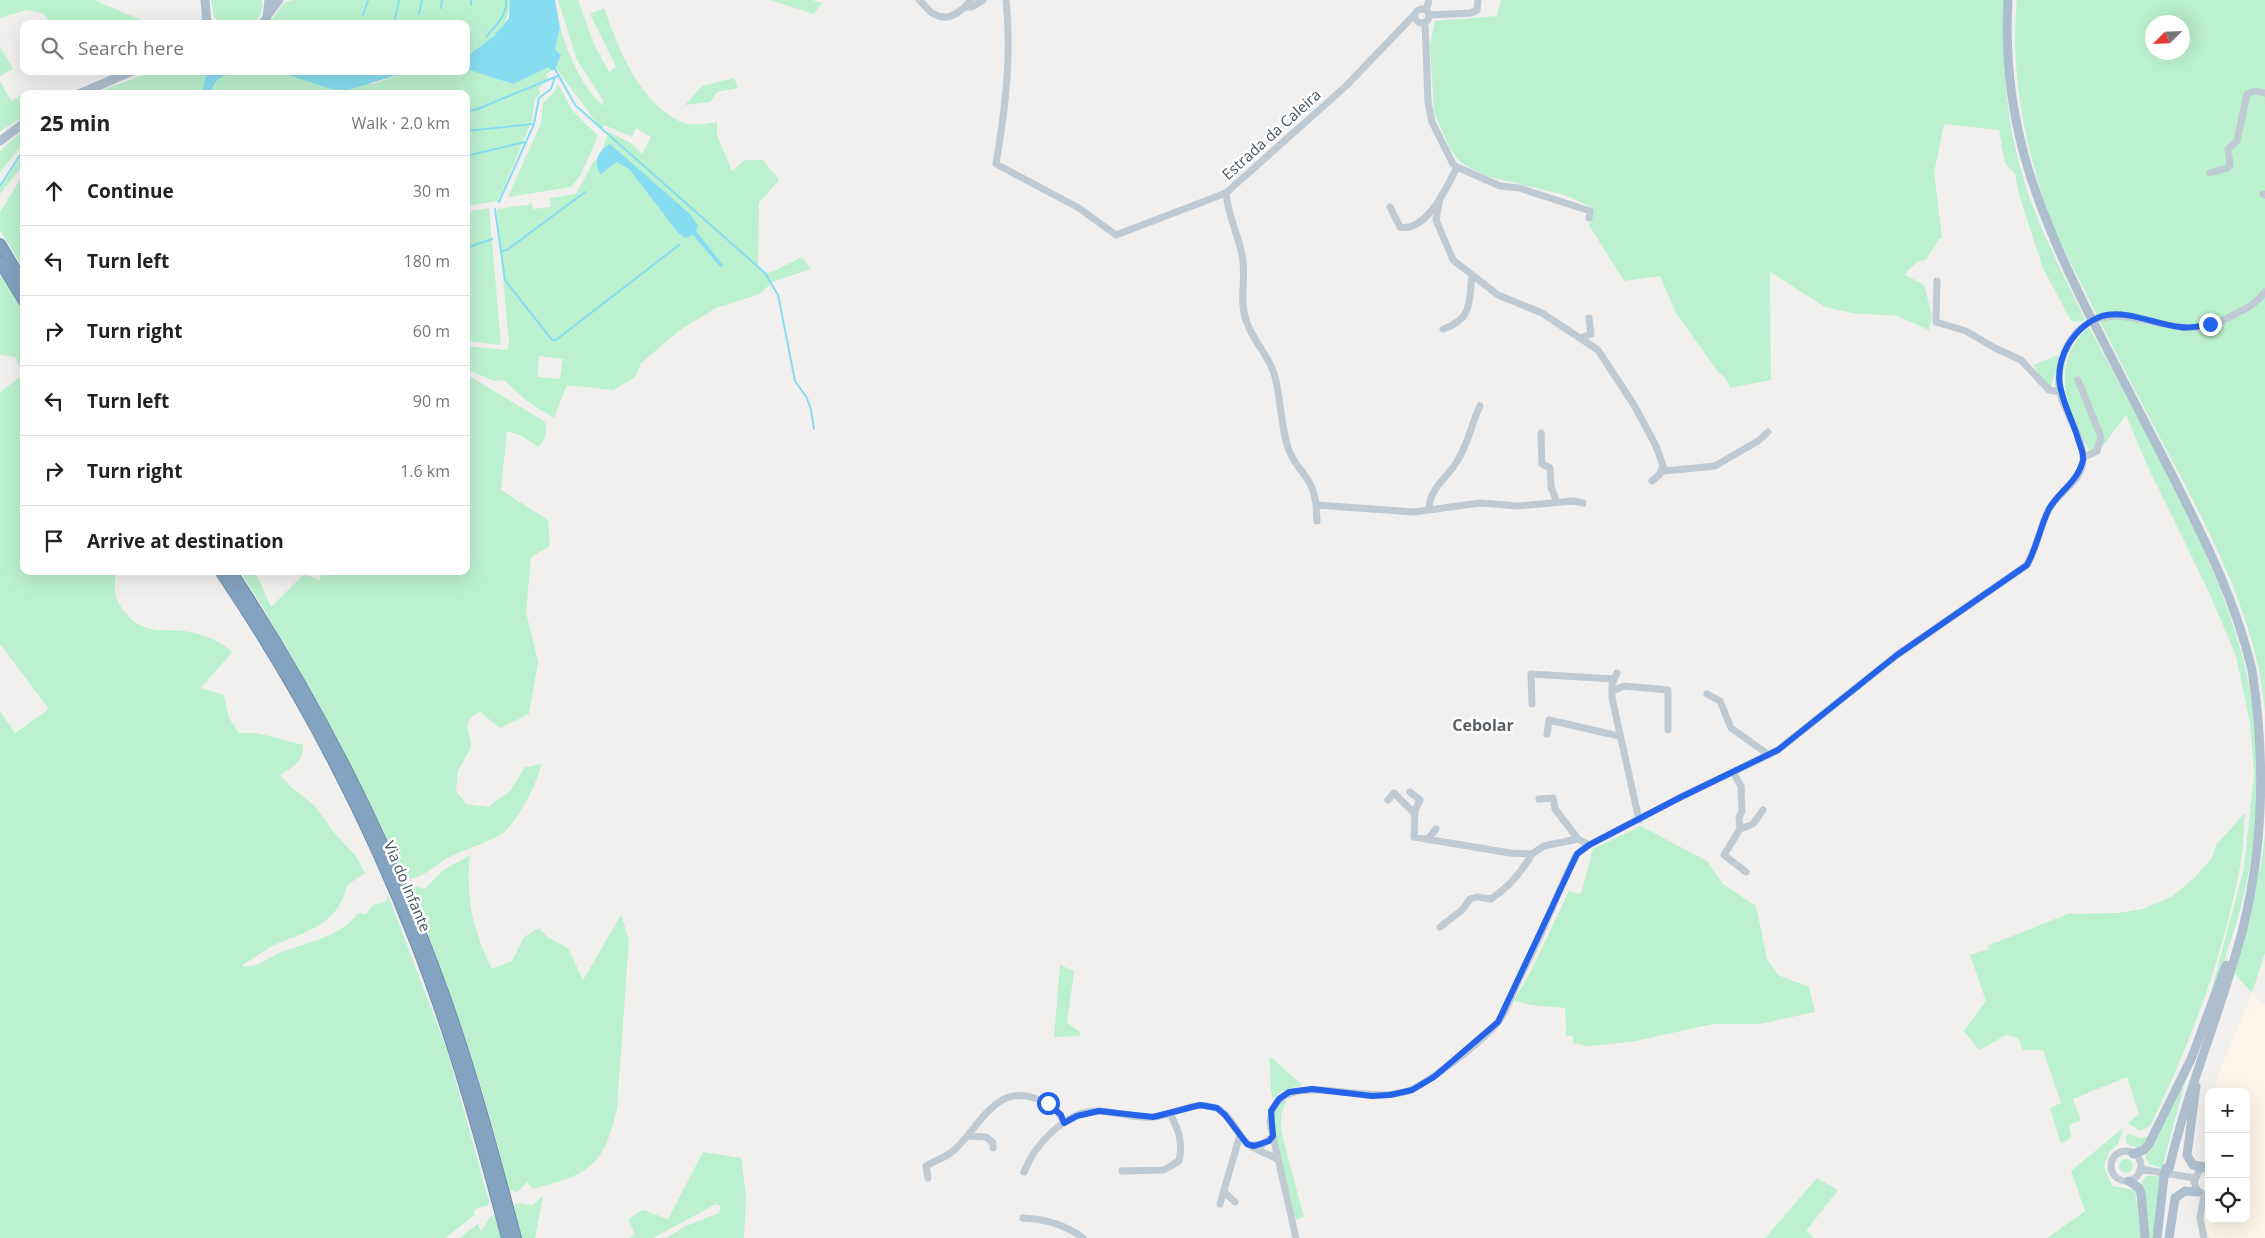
<!DOCTYPE html>
<meta charset="utf-8">
<style>
body{margin:0;font-family:"Open Sans",sans-serif;background:#f6f6f6;color:#222}
.controls{position:absolute;right:15px;bottom:15px;display:grid;overflow:hidden;border-radius:10px;box-shadow:0 5px 20px #0002}
.controls button{width:45px;height:45px;display:grid;place-items:center;padding:0;border:0;border-bottom:1px solid #e0e0e0;background:#fff;color:#222;font:25px sans-serif}
.compass{position:absolute;left:2145px;top:15px;width:45px;height:45px;border-radius:50%;background:#fff;box-shadow:0 5px 20px #0002;rotate:246deg}
.stop{position:absolute;width:15px;height:15px;margin:-11px;border:4px solid #2563eb;border-radius:50%;background:#fff}
.stop.end{background:#2563eb;border-color:#fff;box-shadow:0 1px 5px #0008}
.list{margin:0;padding:0;list-style:none}
h2{display:flex;justify-content:space-between;align-items:center;height:65px;margin:0;padding:0 20px;font-size:21px}
h2 small{font-size:16px;font-weight:400;color:#767676}
.list li{display:grid;grid-template-columns:32px 1fr auto;gap:15px;align-items:center;box-sizing:border-box;height:70px;padding:0 20px;border-top:1px solid #e0e0e0}
.list b{display:block;font-size:19px;white-space:nowrap}
.list em{font-size:16px;font-style:normal;color:#767676}
.icon{flex:none;width:28px;height:28px;fill:none;stroke:currentColor;stroke-width:2;stroke-linecap:round;stroke-linejoin:round}
.map{position:relative;flex:none;width:2265px;height:1238px;overflow:hidden}
.search{position:absolute;background:#fff;box-shadow:0 5px 20px #0002;left:20px;top:20px;width:450px;height:55px;display:flex;align-items:center;gap:12px;box-sizing:border-box;padding:0 18px;border-radius:10px;color:#767676;font-size:19px}
.panel{position:absolute;background:#fff;box-shadow:0 5px 20px #0002;left:20px;top:90px;width:450px;height:485px;border-radius:10px}
.map>svg:first-child{display:block}
</style>
<div class="map">
<svg width="2265" height="1238" viewBox="0 0 2265 1238">
<rect width="100%" height="100%" fill="#f2efef"/>
<path fill="#fdf6e8" d="M 2252,993 L 2265,1005 L 2265,1238 L 2210,1238 L 2205,1227 L 2205,1211 L 2209,1206 L 2209,1219 L 2246,1219 L 2246,1092 L 2216,1092 L 2217,1078 Z"/>
<path fill="#bbf1cf" fill-rule="evenodd" d="M 0,0 L 94,0 L 151,24 L 51,24 L 43,13 L 26,10 L 0,18 Z
M 211,0 L 262,0 C 263,9 260,18 253,24 L 219,24 L 214,16 Z
M 294,0 L 510,0 C 508,35 489,36 467,58 L 466,24 L 268,24 L 284,3 Z
M 558,0 L 578,0 L 594,44 L 609,72 L 616,67 L 590,14 L 604,8 C 619,50 638,100 679,121 C 691,127 705,124 717,122 L 717,135 L 732,171 L 745,160 L 763,160 L 779,180 L 759,203 L 758,267 L 765,273 L 772,272 L 802,257 L 811,269 L 772,282 L 760,294 L 716,308 L 680,330 L 641,363 L 635,377 L 613,390 L 567,385 L 554,418 L 528,402 L 504,380 L 494,381 L 466,369 L 466,346 L 507,350 L 509,343 L 497,209 L 528,205 L 532,202 L 533,209 L 551,207 L 550,198 L 576,194 L 593,162 L 596,160 L 596,166 L 617,162 L 629,169 L 678,233 L 693,235 L 721,268 L 723,265 L 606,146 L 601,152 L 609,132 L 631,143 L 642,154 L 651,137 L 636,128 L 632,137 L 604,125 L 602,130 L 556,68 L 561,55 L 555,49 L 560,27 C 569,56 581,85 603,106 L 603,100 L 577,60 ZM 539,356 L 563,359 L 560,379 L 538,377 Z
M 770,0 L 812,0 L 822,3 L 814,14 Z
M 1501,0 L 2004,0 C 2002,57 2005,115 2021,170 C 2035,222 2062,271 2085,320 L 2079,322 L 2071,321 L 2043,268 L 2019,195 L 2015,174 L 2005,163 L 1999,130 L 1944,124 L 1934,173 L 1942,238 L 1939,239 L 1926,260 L 1917,262 L 1904,274 L 1924,285 L 1932,315 L 1929,330 L 1897,316 L 1852,313 L 1825,307 L 1770,272 L 1771,380 L 1730,388 L 1726,378 L 1718,372 L 1676,313 L 1660,276 L 1624,281 L 1589,225 L 1593,215 L 1591,207 L 1565,195 L 1486,176 L 1461,163 L 1450,149 L 1434,112 L 1430,45 L 1435,21 L 1497,16 Z
M 2017,0 L 2265,0 L 2265,712 C 2257,612 2201,516 2155,428 C 2119,360 2085,292 2051,223 C 2027,152 2009,76 2017,0 ZM 2152,22 L 2182,22 L 2182,52 L 2152,52 Z
M 0,46 L 13,69 L 0,76 Z
M 550,66 L 551,71 L 546,74 L 549,80 L 539,88 L 540,93 L 535,99 L 532,120 L 498,201 L 466,206 L 466,94 L 209,94 L 217,80 L 232,71 L 276,71 L 295,76 L 373,84 L 410,71 L 466,71 L 466,69 L 513,84 Z
M 142,71 L 210,71 L 205,77 L 202,94 L 92,94 L 143,75 Z
M 734,78 L 738,88 L 717,92 L 710,102 L 685,105 L 702,86 Z
M 0,81 L 11,101 L 24,94 L 24,117 L 0,131 Z
M 558,84 L 572,110 L 598,136 L 580,176 L 571,187 L 508,197 L 541,123 L 543,103 L 554,92 Z
M 24,129 L 24,141 L 0,173 L 0,151 Z
M 24,152 L 24,164 L 0,194 L 0,188 Z
M 24,173 L 24,270 L 0,230 L 0,212 Z
M 489,208 L 501,345 L 466,341 L 466,212 Z
M 0,275 L 24,311 L 24,369 L 21,370 L 15,357 L 0,355 Z
M 2089,327 C 2142,428 2205,532 2238,641 C 2260,713 2263,796 2249,870 C 2241,915 2226,957 2209,1000 L 2244,868 L 2254,774 L 2250,723 L 2236,656 L 2208,590 L 2147,465 L 2126,415 L 2094,458 C 2068,417 2046,365 2089,327 Z
M 2058,355 L 2059,358 L 2051,388 L 2042,380 L 2033,365 Z
M 24,374 L 24,571 L 117,571 C 113,585 114,599 124,611 C 145,639 167,626 195,633 C 210,637 221,642 232,652 L 201,688 L 224,695 L 229,718 L 239,733 L 257,733 L 303,745 C 303,762 293,767 280,775 L 290,786 L 314,805 L 336,835 L 356,856 L 365,873 L 347,885 C 339,921 313,930 281,942 C 268,947 253,958 242,966 C 256,969 265,960 277,954 C 305,942 339,939 358,913 L 366,914 L 373,905 L 386,902 L 388,895 L 448,1053 L 489,1202 L 487,1206 L 477,1208 L 474,1211 L 475,1215 L 445,1238 L 0,1238 L 0,711 L 15,733 L 49,709 L 0,644 L 0,392 Z
M 466,374 L 545,422 C 547,430 546,441 538,447 L 522,436 L 507,431 L 501,490 L 548,520 L 550,546 L 531,557 L 526,612 L 538,662 L 529,714 L 500,728 L 480,712 L 471,717 L 467,725 L 471,747 L 458,771 L 456,791 L 466,804 L 488,807 L 510,791 L 525,767 L 541,764 C 540,779 515,826 502,834 C 485,844 464,849 446,859 C 433,866 421,880 406,879 C 357,772 303,670 240,571 L 255,571 L 271,607 L 304,574 L 319,580 L 324,571 L 466,571 Z
M 2245,813 C 2243,829 2244,846 2241,862 C 2224,954 2191,1043 2150,1126 L 2140,1131 L 2128,1123 L 2139,1114 L 2127,1077 L 2073,1099 L 2081,1120 L 2069,1125 L 2071,1138 L 2061,1144 L 2050,1108 L 2061,1103 L 2043,1050 L 2023,1050 L 2018,1038 L 2006,1035 L 1979,1050 L 1964,1031 L 1986,1001 L 1970,955 L 1989,949 L 1987,946 L 2068,914 L 2118,913 L 2143,909 L 2171,897 L 2192,880 L 2212,858 L 2216,845 Z
M 1641,826 L 1707,861 L 1723,884 L 1756,906 L 1767,959 L 1778,975 L 1809,987 L 1815,1012 L 1760,1024 L 1713,1024 L 1631,1042 L 1589,1046 L 1573,1043 L 1573,1036 L 1566,1036 L 1565,1008 L 1531,1005 L 1514,1001 L 1532,969 L 1569,891 L 1581,894 L 1593,849 Z
M 2265,834 L 2265,953 L 2252,993 L 2235,974 L 2262,861 Z
M 470,855 C 465,897 473,931 492,969 L 512,961 L 524,937 L 539,928 L 547,937 L 568,948 L 583,980 L 621,915 L 629,940 L 617,1108 C 604,1167 589,1174 533,1189 L 527,1182 L 517,1192 L 509,1190 C 485,1087 449,986 409,887 L 411,885 L 425,889 L 442,871 Z
M 1060,965 L 1074,971 L 1067,1023 L 1079,1031 L 1081,1036 L 1054,1037 Z
M 1271,1057 L 1302,1085 L 1282,1091 L 1273,1099 C 1269,1089 1272,1072 1269,1059 Z
M 2187,1075 L 2162,1168 L 2149,1164 L 2145,1156 L 2151,1150 Z
M 1287,1098 L 1281,1115 L 1281,1131 L 1304,1217 L 1296,1220 L 1274,1135 L 1273,1124 L 1277,1105 Z
M 2123,1128 L 2118,1144 L 2109,1152 L 2104,1166 L 2112,1186 L 2135,1190 L 2141,1238 L 2047,1238 L 2085,1211 L 2071,1171 Z
M 2129,1134 L 2139,1138 L 2148,1137 L 2147,1143 L 2138,1148 L 2127,1144 L 2126,1136 Z
M 703,1152 L 741,1158 L 746,1195 L 744,1238 L 666,1238 L 686,1226 L 719,1213 L 721,1206 L 716,1204 L 653,1238 L 629,1238 L 635,1234 L 628,1219 L 643,1210 L 668,1219 Z
M2119 1166a7 7 0 1 1 14 0a7 7 0 1 1-14 0Z
M 2146,1176 L 2160,1176 L 2153,1238 L 2149,1238 L 2143,1188 L 2141,1183 Z
M 1817,1178 L 1838,1190 L 1806,1231 L 1814,1238 L 1765,1238 Z
M 543,1196 L 535,1238 L 522,1238 L 514,1205 L 519,1203 L 533,1205 Z
M 495,1215 L 501,1238 L 459,1238 L 478,1224 L 481,1232 L 490,1217 Z"/>
<path fill="#86ddf1" d="M 510,0 L 555,0 L 560,27 L 555,49 L 561,55 L 556,68 L 552,71 L 549,67 L 513,84 L 466,69 L 466,57 L 494,36 L 509,18 Z
M 210,71 L 232,71 L 217,80 L 209,94 L 202,94 L 205,77 Z
M 276,71 L 316,71 L 329,74 L 347,71 L 410,71 L 348,90 L 331,89 Z
M 610,144 L 690,214 L 698,226 L 696,231 L 723,265 L 721,268 L 693,235 L 686,238 L 678,233 L 629,169 L 617,162 L 601,174 C 591,163 599,150 610,144 Z"/>
<g fill="none" stroke-linecap="round" stroke-linejoin="round">
<path stroke="#86ddf1" stroke-width="2" d="M 471,5 L 471,0
M 441,8 L 442,0
M 419,14 L 422,0
M 363,15 L 368,0
M 394,24 L 399,0
M 486,37 C 494,27 508,15 506,0
M 559,76 L 575,105 L 765,273 L 778,295 L 795,381 L 807,398 L 811,410 L 814,429
M 466,111 L 475,110 L 555,77
M 466,131 L 533,124
M 466,156 L 525,142
M 0,186 L 24,149
M 499,202 L 534,124 L 539,98 L 551,89 L 555,77 L 559,76 L 555,69
M 495,209 L 505,280 L 552,340 L 556,340 L 679,245
M 466,248 L 492,239
M 502,251 L 507,250 L 585,192"/>
<g stroke="#6f8eac" stroke-width="12">
<path id="highway" d="M 0,244 L 24,284
M 0,262 L 24,301
M 220,571 C 299,688 366,814 417,946 C 454,1041 481,1139 507,1238
M 231,571 C 318,703 389,843 443,992 C 472,1072 494,1155 516,1238"/>
</g>
<path stroke="#bfcad2" stroke-width="7" d="M 919,0 C 924,4 928,11 934,14 C 949,23 962,11 971,0
M 1006,0 C 1012,56 1005,110 996,164 L 1079,208 L 1116,235 L 1226,193
M 966,7 L 972,7 L 983,0
M1415 16a7 7 0 1 1 14 0a7 7 0 1 1-14 0Z
M 1426,10 L 1429,0
M 1429,15 L 1471,13 L 1477,10 L 1478,0
M 1457,167 L 1500,186 L 1519,188 L 1590,211 L 1589,218
M 2210,173 L 2227,168 L 2230,165 L 2228,149 L 2237,141 L 2247,94 L 2255,91 L 2265,93
M 2263,194 L 2265,195
M 1440,198 L 1436,220 L 1453,260 L 1498,295 L 1542,313 L 1598,350 L 1634,405 L 1656,446 L 1665,471 L 1715,466 L 1758,441 L 1768,432
M 1390,207 L 1400,227 C 1427,232 1447,187 1457,167 L 1453,164 L 1432,122 L 1428,102 L 1425,22
M 1937,281 L 1936,322 L 1966,331 L 1995,348 L 2021,360 L 2049,390 L 2060,392
M 1443,329 C 1473,319 1469,302 1472,275
M 1580,338 L 1591,334 L 1589,318
M 2078,380 L 2101,437 L 2097,451 L 2084,457
M 1541,433 L 1542,464 L 1550,468 L 1551,487 L 1557,502
M 1652,481 L 1660,474 L 1663,466
M 1316,505 C 1313,475 1297,473 1288,448 C 1281,426 1281,403 1276,381 C 1272,359 1254,343 1247,323 C 1238,301 1247,278 1242,255 C 1238,234 1228,216 1226,193 L 1346,86 L 1415,14
M 1429,508 C 1430,488 1446,479 1456,463 C 1468,446 1471,424 1480,406
M 1317,521 L 1316,505 L 1414,512 L 1480,503 L 1518,506 L 1573,501 L 1583,503
M 1617,673 L 1612,684 L 1612,698 L 1639,820
M 1612,691 L 1624,686 L 1668,690 L 1668,730
M 1707,694 L 1720,701 L 1731,728 L 1769,755
M 1532,704 L 1531,674 L 1614,679
M 1547,734 L 1549,720 L 1619,736
M 1733,772 L 1741,786 L 1742,811 L 1739,818 L 1740,829 L 1724,855 L 1746,872
M 1410,792 L 1420,800 L 1415,810 L 1414,837 L 1510,853 L 1532,854 L 1544,846 L 1578,839 L 1589,845
M 1539,799 L 1553,798 L 1555,809 L 1578,839
M 1388,800 L 1394,793 L 1415,814
M 1740,829 L 1753,824 L 1763,810
M 1428,839 L 1436,829
M 1440,927 L 1462,910 L 1470,899 L 1477,897 L 1491,899 C 1509,887 1521,873 1532,854
M 968,1136 L 986,1137 L 993,1143 L 993,1148
M 1252,1145 L 1262,1145 L 1273,1136
M2111 1166a15 15 0 1 1 30 0a15 15 0 1 1-30 0Z
M 2207,1167 L 2199,1171 L 2194,1182 L 2198,1192 L 2209,1195
M 2140,1169 L 2194,1178
M 1122,1171 L 1164,1170 L 1179,1161 C 1183,1143 1179,1130 1170,1114
M 1024,1172 C 1035,1144 1067,1109 1100,1111 C 1118,1112 1135,1119 1153,1117 C 1174,1116 1195,1099 1216,1108 C 1230,1113 1237,1134 1248,1144 C 1257,1152 1269,1153 1278,1160
M 928,1178 L 926,1166 C 935,1161 946,1157 953,1151 C 979,1129 995,1082 1037,1099 C 1050,1103 1059,1111 1064,1123
M 1224,1192 L 1235,1202
M 1220,1204 L 1240,1135
M 1023,1218 C 1045,1219 1066,1225 1083,1238
M 1296,1238 L 1270,1123 C 1274,1059 1372,1112 1415,1088 C 1439,1074 1480,1044 1498,1022 C 1507,1011 1512,995 1518,981 C 1526,965 1534,950 1541,934 C 1553,907 1563,879 1577,854 L 1589,845 L 1681,797 L 1778,750 L 1897,655 L 2027,565 C 2037,547 2040,527 2049,509 C 2059,491 2085,480 2083,457 C 2082,434 2065,414 2060,393 C 2056,373 2063,347 2077,332 C 2106,302 2145,323 2181,327 C 2199,330 2219,323 2235,314 C 2246,309 2258,302 2265,292
M 2204,1238 L 2200,1218 L 2204,1195"/>
<path stroke="#adbfcf" stroke-width="9" d="M 205,0 L 207,24
M 2008,0 C 2001,120 2037,210 2090,316
M 269,13 L 279,0
M 263,24 L 267,17 L 269,0
M 79,94 L 132,71
M 0,141 L 24,123
M 2094,323 C 2119,373 2145,422 2170,471 C 2203,536 2235,599 2252,670 C 2265,755 2264,844 2243,928 C 2222,1010 2188,1087 2169,1169
M 2196,1086 L 2187,1155 L 2193,1165 L 2206,1167
M 2133,1154 L 2144,1150 L 2149,1144 L 2192,1057 L 2226,965
M 2129,1181 L 2139,1188 L 2141,1193 L 2145,1238
M 2157,1238 L 2164,1177
M 2169,1238 L 2175,1198 L 2185,1191 L 2198,1192"/>
<use href="#highway" stroke="#84a3c0" stroke-width="10"/>
<path stroke="#adbfcf" stroke-width="9" d="M 2090,316 L 2094,323
M 2164,1177 L 2166,1168"/>
</g>
<g fill="none" stroke-linecap="round" stroke-linejoin="round">
<path stroke="#2563eb" stroke-width="6" d="M 1048,1103 L 1061,1115 L 1064,1123 L 1077,1116 L 1099,1111 L 1153,1117 L 1200,1105 L 1217,1108 L 1225,1115 L 1247,1144 L 1254,1146 L 1269,1141 L 1273,1136 L 1271,1111 L 1279,1099 L 1289,1092 L 1312,1089 L 1372,1096 L 1390,1095 L 1412,1090 L 1434,1077 L 1498,1022 L 1577,854 L 1589,845 L 1681,797 L 1778,750 L 1897,655 L 2027,565 C 2037,547 2040,527 2049,509 C 2059,491 2078,482 2083,460 C 2084,454 2081,448 2079,442 C 2069,406 2047,383 2068,345 C 2076,332 2088,321 2102,316 C 2126,309 2157,325 2180,327 C 2191,329 2200,326 2210,324"/>
</g>
<g text-anchor="middle" dominant-baseline="central" stroke-width="5" stroke-linejoin="round" paint-order="stroke">
<g font-size="15" fill="#46535e" stroke="#fff">
<text transform="translate(1271 134) rotate(-42)">Estrada da Caleira</text>
<text transform="translate(408 886) rotate(67)">Via do Infante</text>
</g>
<g font-size="16" font-weight="bold" fill="#5b6064" stroke="#fff">
<text x="1483" y="725">Cebolar</text>
</g>
</g>
</svg>
<div class="controls">
<button>+</button>
<button>−</button>
<button><svg class="icon" aria-label="locate" viewBox="0 0 24 24"><circle cx="12" cy="12" r="6"/><path d="M12 2v4M12 18v4M2 12h4M18 12h4"/></svg></button>
</div>
<svg class="compass" viewBox="-18 -18 36 36"><path d="M0-13l5 13h-10z" fill="#e53935"/><path d="M0 13l5-13h-10z" fill="#767676"/></svg>
<div class="stop" style="left:1048px;top:1103px"></div>
<div class="stop end" style="left:2210px;top:324px"></div>
<div class="search"><svg class="icon" aria-label="search" viewBox="0 0 24 24"><circle cx="10" cy="10" r="6"/><path d="M15 15l6 6"/></svg>Search here</div>
<section class="panel">
<h2>25 min<small>Walk · 2.0 km</small></h2>
<ul class="list">
<li><svg class="icon" aria-label="ahead" viewBox="0 0 24 24"><path d="M12 20V5M6 11l6-6 6 6"/></svg><div><b>Continue</b></div><em>30 m</em></li>
<li><svg class="icon" aria-label="left" viewBox="0 0 24 24"><path d="M17 20v-9H6M10 6l-5 5 5 5"/></svg><div><b>Turn left</b></div><em>180 m</em></li>
<li><svg class="icon" aria-label="right" viewBox="0 0 24 24"><path d="M7 20v-9h11M14 6l5 5-5 5"/></svg><div><b>Turn right</b></div><em>60 m</em></li>
<li><svg class="icon" aria-label="left" viewBox="0 0 24 24"><path d="M17 20v-9H6M10 6l-5 5 5 5"/></svg><div><b>Turn left</b></div><em>90 m</em></li>
<li><svg class="icon" aria-label="right" viewBox="0 0 24 24"><path d="M7 20v-9h11M14 6l5 5-5 5"/></svg><div><b>Turn right</b></div><em>1.6 km</em></li>
<li><svg class="icon" aria-label="arrive" viewBox="0 0 24 24"><path d="M6 21V4h12l-3 4 3 4H6"/></svg><div><b>Arrive at destination</b></div></li>
</ul>
</section>
</div>
